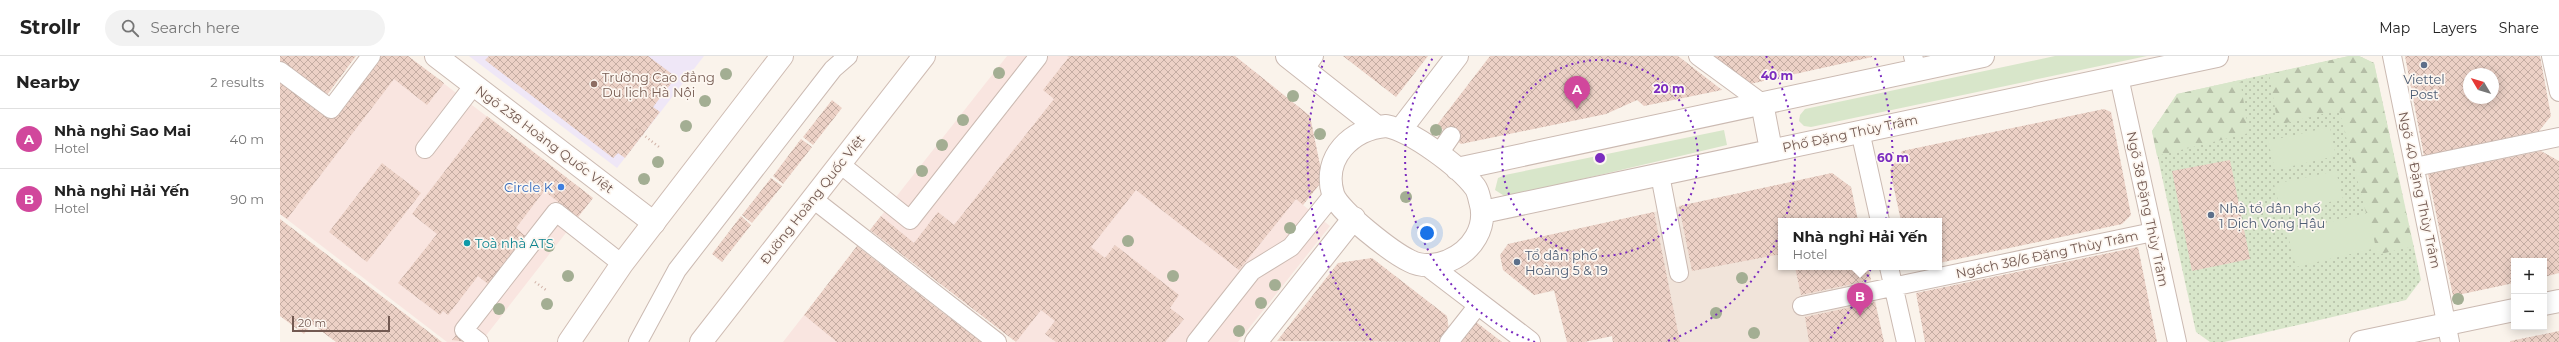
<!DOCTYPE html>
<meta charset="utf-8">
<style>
body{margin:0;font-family:Montserrat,sans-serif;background:#f2f2f2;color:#222}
.controls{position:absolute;right:12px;bottom:12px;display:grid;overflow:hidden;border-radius:0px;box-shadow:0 2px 10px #0003}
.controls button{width:36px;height:36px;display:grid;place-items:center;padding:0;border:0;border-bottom:1px solid #e0e0e0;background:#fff;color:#222;font:20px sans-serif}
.compass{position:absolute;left:2183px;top:12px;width:36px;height:36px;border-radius:50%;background:#fff;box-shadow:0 2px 10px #0003;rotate:308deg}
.scale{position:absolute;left:12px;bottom:10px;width:98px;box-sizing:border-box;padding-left:4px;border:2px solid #725951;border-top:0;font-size:11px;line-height:14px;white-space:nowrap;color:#725951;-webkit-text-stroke:3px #fdf7f1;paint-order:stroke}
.you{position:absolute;left:1147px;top:177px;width:14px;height:14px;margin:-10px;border:3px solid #fff;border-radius:50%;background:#1a73e8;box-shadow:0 0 0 6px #1a73e833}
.badge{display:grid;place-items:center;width:26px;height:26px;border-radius:50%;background:#d36f60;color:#fff;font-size:13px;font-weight:700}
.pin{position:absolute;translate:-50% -33px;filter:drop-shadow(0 1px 2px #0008)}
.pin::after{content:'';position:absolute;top:21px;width:14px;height:12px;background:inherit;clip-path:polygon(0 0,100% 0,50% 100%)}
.popup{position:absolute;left:1498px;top:162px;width:164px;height:52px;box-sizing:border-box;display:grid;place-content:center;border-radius:0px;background:#fff;filter:drop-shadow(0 1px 3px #0005);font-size:13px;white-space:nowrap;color:#767676}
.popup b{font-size:15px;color:#222}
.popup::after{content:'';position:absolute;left:50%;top:100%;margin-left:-8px;border:8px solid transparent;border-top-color:#fff}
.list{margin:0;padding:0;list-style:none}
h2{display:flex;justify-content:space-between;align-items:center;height:52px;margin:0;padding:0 16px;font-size:17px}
h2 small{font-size:13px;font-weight:400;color:#767676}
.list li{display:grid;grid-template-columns:26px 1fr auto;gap:12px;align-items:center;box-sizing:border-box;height:60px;padding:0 16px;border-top:1px solid #e0e0e0}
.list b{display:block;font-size:15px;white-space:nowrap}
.list p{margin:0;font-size:13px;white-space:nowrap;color:#767676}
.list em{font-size:13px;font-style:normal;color:#767676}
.icon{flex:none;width:22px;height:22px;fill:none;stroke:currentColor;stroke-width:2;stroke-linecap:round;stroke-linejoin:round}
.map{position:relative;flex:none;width:2279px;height:286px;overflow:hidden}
header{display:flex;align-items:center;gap:24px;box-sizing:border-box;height:56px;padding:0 20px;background:#fff;border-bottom:1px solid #e0e0e0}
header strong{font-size:19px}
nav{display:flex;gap:22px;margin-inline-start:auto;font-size:14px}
.search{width:280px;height:36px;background:#f2f2f2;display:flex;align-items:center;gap:10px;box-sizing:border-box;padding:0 14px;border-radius:22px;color:#767676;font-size:15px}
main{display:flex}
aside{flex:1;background:#fff}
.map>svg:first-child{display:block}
</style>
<header>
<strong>Strollr</strong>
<div class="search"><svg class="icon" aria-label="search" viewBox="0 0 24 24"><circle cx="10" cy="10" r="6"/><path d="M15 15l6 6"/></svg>Search here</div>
<nav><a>Map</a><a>Layers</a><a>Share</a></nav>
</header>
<main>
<aside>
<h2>Nearby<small>2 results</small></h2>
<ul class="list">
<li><span class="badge" style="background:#d1479c">A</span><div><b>Nhà nghỉ Sao Mai</b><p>Hotel</p></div><em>40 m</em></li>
<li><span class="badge" style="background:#d1479c">B</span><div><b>Nhà nghỉ Hải Yến</b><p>Hotel</p></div><em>90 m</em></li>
</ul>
</aside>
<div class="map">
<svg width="2279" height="286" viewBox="0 0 2279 286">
<defs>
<pattern id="grass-dots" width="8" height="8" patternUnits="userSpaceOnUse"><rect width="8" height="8" fill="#d8e6ca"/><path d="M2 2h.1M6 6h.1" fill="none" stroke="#b4bda6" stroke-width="1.8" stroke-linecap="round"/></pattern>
<pattern id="forest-firs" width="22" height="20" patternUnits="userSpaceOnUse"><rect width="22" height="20" fill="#d8e6ca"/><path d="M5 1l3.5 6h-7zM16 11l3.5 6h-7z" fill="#b4bda6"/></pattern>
<pattern id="building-cross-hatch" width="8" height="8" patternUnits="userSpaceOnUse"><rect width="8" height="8" fill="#ecd1c6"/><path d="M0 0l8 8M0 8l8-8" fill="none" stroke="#c4ada3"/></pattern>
</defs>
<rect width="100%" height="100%" fill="#faf3eb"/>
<path fill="#f1e4da" d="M 1552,117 L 1571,131 L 1578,165 L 1501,165 L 1501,211 L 1588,211 L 1604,286 L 1333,286 L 1332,280 L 1304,286 L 1287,286 L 1274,235 L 1254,239 L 1242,185 Z"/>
<path fill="#f9e5e0" d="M 97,0 L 128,0 L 313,142 L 201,286 L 167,286 L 0,158 L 0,128 Z
M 727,0 L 955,0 L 1030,60 L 1043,124 L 1023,149 L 1050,170 L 958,286 L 737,286 L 590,174 Z
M 524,259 L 559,286 L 503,286 Z"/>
<path fill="#efe7f7" d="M 189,0 L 424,0 L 337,112 Z"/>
<path fill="url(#grass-dots)" d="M 2069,0 L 2079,0 L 2094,7 L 2141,224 L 2126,244 L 1944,286 L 1930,286 L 1916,276 L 1872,75 L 1897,38 Z"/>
<path fill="url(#forest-firs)" d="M 2069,0 L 2079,0 L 2094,7 L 2133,190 L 2097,199 L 2059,54 L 1998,69 L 1989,18 Z
M 1960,24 L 1969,77 L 1877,100 L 1872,75 L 1897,38 Z"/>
<path fill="#d8e6ca" d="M 1775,0 L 1867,0 L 1531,71 L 1524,70 L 1519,65 L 1520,59 L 1525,53 Z
M 2050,71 L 2056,100 L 1995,114 L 1988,85 Z
M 1444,74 L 1447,89 L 1226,141 L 1215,134 L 1218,122 L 1225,119 Z
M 2056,115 L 2063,143 L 2001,157 L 1994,128 Z
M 2088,157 L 2096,192 L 2016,211 L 2007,176 Z"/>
<path fill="url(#building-cross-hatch)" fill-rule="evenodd" d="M 0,0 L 76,0 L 44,43 L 0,10 Z
M 97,0 L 128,0 L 164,27 L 147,49 L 114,23 L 7,163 L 0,158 L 0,21 L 51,59 Z
M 209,0 L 368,0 L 396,21 L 373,51 L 380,56 L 345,102 L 338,97 L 333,102 L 205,4 Z
M 787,0 L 955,0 L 1030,60 L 1043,124 L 1023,149 L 1016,143 L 959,214 L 856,134 L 811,191 L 825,202 L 835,189 L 899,239 L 890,252 L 904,263 L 885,286 L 776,286 L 765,278 L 775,265 L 761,254 L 736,286 L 590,174 L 601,160 L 634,187 L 658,156 L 674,169 L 774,43 L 763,34 L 789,1 Z
M 1063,0 L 1148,0 L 1116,41 Z
M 1210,0 L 1398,0 L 1442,34 L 1364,50 L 1357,44 L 1326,58 L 1181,88 L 1157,69 Z
M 1433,0 L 1592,0 L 1592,1 L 1470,28 Z
M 2125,0 L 2260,0 L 2271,60 L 2259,75 L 2144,100 ZM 2189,18 L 2213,18 L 2213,42 L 2189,42 Z
M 552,44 L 562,52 L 533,89 L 523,81 Z
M 1824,53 L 1831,56 L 1851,159 L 1842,168 L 1659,207 L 1659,165 L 1621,165 L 1610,114 L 1622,95 Z
M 207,60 L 313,142 L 298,161 L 264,135 L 236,172 L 250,184 L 213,232 L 198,220 L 168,259 L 163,255 L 160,259 L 118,227 L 157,178 L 132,158 Z
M 521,83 L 532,91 L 503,128 L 493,120 Z
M 2261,95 L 2279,105 L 2279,217 L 2264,221 L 2264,205 L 2234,205 L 2234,227 L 2173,240 L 2148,118 Z
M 1950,104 L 1970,203 L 1912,215 L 1892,115 Z
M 102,107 L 141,137 L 87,206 L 49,176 Z
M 1552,117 L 1571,131 L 1578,165 L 1501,165 L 1501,198 L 1412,215 L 1399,150 Z
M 491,122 L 502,130 L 472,167 L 462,159 Z
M 1374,156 L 1400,286 L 1333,286 L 1332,280 L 1304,286 L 1287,286 L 1274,234 L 1254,239 L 1223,214 L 1220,199 L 1228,188 Z
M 461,160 L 471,169 L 442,206 L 432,198 Z
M 0,163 L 162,286 L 56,286 L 32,268 L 24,278 L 0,260 Z
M 577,190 L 662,256 L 702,286 L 557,286 L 524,259 Z
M 1858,191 L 1877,286 L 1645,286 L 1636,237 Z
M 1092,202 L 1167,260 L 1169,274 L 1160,286 L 997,285 L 1058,207 Z
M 1515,211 L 1588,211 L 1591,224 L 1521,239 Z
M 1595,246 L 1604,286 L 1529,286 L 1525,261 Z
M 1196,266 L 1222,286 L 1180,286 Z
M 2279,275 L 2279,286 L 2230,286 L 2230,285 Z
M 177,278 L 188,286 L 172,284 Z"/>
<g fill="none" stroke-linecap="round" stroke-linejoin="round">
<g stroke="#cbbab2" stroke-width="20">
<path id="service" d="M 1418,0 L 1482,47
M 1633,0 L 1637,14
M 2112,0 L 2170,286
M 2271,0 L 2279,36
M 1024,14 L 1034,0
M 0,15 L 51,53 L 91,0
M 1839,21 L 1897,286
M 1580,75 L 1600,165
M 145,93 L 194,29
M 1158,99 L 1171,80
M 560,108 L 630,164 L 758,1
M 2135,111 L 2279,81
M 1380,119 L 1399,217
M 533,143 L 717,286
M 1609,211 L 1626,286
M 1522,250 L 1873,176
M 199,286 L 184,274 L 276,156 L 342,208
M 358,286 L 397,214 L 553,13 L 568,0
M 916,286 L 972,215 L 1011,191 L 1053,139
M 1169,286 L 1199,248"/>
</g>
<g stroke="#cbbab2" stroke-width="24">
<path id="minor" d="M 156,0 L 374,167
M 1007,0 L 1097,71
M 1482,47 L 1491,94
M 1106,70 C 1132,75 1179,110 1195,131 C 1198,135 1199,141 1200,145 C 1208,171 1192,195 1168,205 C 1157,210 1141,211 1130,205 C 1113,197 1058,155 1053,138 C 1042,101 1072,73 1106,70 Z
M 1121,73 L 1177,0
M 1177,113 L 1703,0
M 1203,156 L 1937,0
M 1148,209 L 1249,286
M 2264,248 L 2279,245
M 976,286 L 1074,162
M 2081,286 L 2234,254"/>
</g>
<g stroke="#cfbcb3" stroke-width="24">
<path id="secondary" d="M 289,286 L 342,208 L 502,0
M 421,286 L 644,0"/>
</g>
<path stroke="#d1b4a9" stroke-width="2.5" stroke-dasharray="1 3" stroke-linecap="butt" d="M 356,73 L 379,91
M 255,226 L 266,234"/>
<use href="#service" stroke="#fff" stroke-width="18"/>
<use href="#minor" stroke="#fff" stroke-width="22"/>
<use href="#secondary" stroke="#fff" stroke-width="22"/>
</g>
<g fill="#a3ae93">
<circle cx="719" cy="17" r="6"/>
<circle cx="446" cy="18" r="6"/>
<circle cx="1013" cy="40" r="6"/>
<circle cx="425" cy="45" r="6"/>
<circle cx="683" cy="64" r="6"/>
<circle cx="406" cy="70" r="6"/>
<circle cx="1156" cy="74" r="6"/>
<circle cx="1040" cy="78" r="6"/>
<circle cx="662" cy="89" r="6"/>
<circle cx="378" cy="106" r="6"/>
<circle cx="642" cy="115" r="6"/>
<circle cx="364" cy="123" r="6"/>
<circle cx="1126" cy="141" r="6"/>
<circle cx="1010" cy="172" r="6"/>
<circle cx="848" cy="185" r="6"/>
<circle cx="269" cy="190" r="6"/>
<circle cx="288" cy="220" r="6"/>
<circle cx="893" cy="220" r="6"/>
<circle cx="1462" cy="222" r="6"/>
<circle cx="995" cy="229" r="6"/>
<circle cx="2178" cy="243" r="6"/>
<circle cx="981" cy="247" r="6"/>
<circle cx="267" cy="248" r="6"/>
<circle cx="219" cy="253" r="6"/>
<circle cx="1436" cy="257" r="6"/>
<circle cx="959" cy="275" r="6"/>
<circle cx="1474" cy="277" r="6"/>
</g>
<g fill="none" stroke="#7b2cbf" stroke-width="2" stroke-dasharray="2 4">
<circle cx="1320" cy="102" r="98"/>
<path d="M1255 286A195 195 0 0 1 1154 0M1486 0A195 195 0 0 1 1385 286"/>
<path d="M1091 284A293 293 0 0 1 1045 2M1595 2A293 293 0 0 1 1549 284"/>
</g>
<g fill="#5c6f8a" stroke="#fdf7f1" stroke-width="1.5">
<circle cx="2144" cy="9" r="4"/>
<circle cx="1931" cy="159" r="4"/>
<circle cx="1237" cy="206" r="4"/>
</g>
<circle fill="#8d6e63" stroke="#fdf7f1" stroke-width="1.5" cx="314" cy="28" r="4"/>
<circle fill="#3f7fe0" stroke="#fdf7f1" stroke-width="1.5" cx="281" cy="131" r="4"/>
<circle fill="#0f9aa8" stroke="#fdf7f1" stroke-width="1.5" cx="187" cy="187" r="4"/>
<g text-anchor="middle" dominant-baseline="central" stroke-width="3.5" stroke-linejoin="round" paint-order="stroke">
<g font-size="13" fill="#785e54" stroke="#fdf7f1" text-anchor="start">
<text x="322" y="21">Trường Cao đẳng<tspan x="322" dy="15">Du lịch Hà Nội</tspan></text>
</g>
<g font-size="13" fill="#4e5e75" stroke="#fdf7f1" text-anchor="start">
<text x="2144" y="23" text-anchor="middle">Viettel<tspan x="2144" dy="15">Post</tspan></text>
<text x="1939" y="152">Nhà tổ dân phố<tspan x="1939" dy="15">1 Dịch Vọng Hậu</tspan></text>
<text x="1245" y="199">Tổ dân phố<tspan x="1245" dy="15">Hoàng 5 &amp; 19</tspan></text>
</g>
<g font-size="13" fill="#725951" stroke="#fdf7f1">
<text transform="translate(1570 77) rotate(-12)">Phố Đặng Thùy Trâm</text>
<text transform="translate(265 83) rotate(37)">Ngõ 238 Hoàng Quốc Việt</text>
<text transform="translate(2140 134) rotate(78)">Ngõ 40 Đặng Thùy Trâm</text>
<text transform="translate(532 143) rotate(-52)">Đường Hoàng Quốc Việt</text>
<text transform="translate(1868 153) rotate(78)">Ngõ 38 Đặng Thùy Trâm</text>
<text transform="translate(1767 198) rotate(-12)">Ngách 38/6 Đặng Thùy Trâm</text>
</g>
<g font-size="13" fill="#366cbe" stroke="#fdf7f1" text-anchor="end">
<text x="273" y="131">Circle K</text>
</g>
<g font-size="13" fill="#0d838f" stroke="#fdf7f1" text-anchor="start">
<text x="195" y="187">Toà nhà ATS</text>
</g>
</g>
<circle cx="1320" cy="102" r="6" fill="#7b2cbf" stroke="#fdf7f1" stroke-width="2"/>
<g font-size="12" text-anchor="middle" font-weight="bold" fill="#7b2cbf" stroke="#fdf7f1" stroke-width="3.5" stroke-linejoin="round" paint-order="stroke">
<text x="1497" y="24">40 m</text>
<text x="1389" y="37">20 m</text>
<text x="1613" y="106">60 m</text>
</g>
</svg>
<div class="controls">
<button>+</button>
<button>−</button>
</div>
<svg class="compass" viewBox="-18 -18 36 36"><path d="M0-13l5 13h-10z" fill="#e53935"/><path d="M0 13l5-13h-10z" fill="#767676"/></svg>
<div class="scale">20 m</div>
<div class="you"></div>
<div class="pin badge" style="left:1297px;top:53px;background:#d1479c">A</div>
<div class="pin badge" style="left:1580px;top:260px;background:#d1479c">B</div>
<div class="popup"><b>Nhà nghỉ Hải Yến</b>Hotel</div>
</div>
</main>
